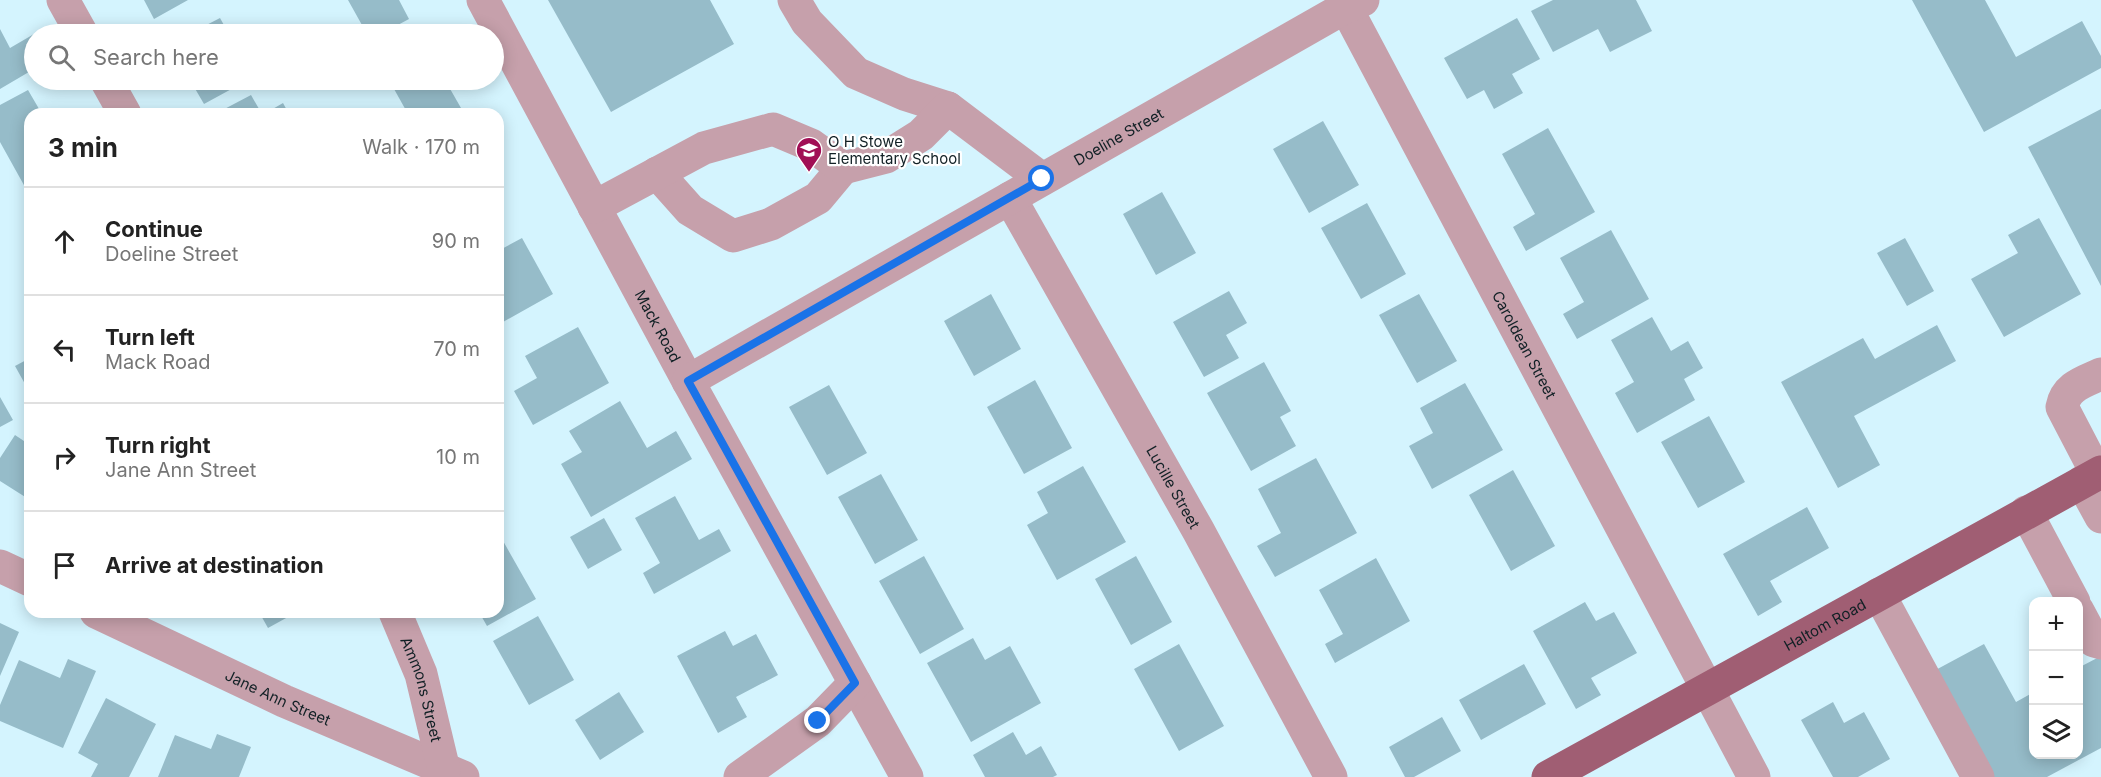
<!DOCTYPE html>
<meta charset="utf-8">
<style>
body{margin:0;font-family:Inter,sans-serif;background:#f2f2f2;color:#222}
.controls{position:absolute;right:18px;bottom:18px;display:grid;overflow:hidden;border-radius:12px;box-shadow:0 3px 15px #0003}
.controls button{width:54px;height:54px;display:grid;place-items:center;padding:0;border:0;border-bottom:2px solid #e0e0e0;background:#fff;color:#222;font:30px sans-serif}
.stop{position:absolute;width:18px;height:18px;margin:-14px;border:4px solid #1a73e8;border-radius:50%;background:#fff}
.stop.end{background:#1a73e8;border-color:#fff;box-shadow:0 2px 6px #0008}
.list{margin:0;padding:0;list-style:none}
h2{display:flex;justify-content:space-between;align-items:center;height:78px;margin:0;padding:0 24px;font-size:26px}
h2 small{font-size:20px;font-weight:400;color:#767676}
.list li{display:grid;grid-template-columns:39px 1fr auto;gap:18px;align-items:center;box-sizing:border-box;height:108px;padding:0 24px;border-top:2px solid #e0e0e0}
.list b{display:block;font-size:22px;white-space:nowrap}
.list p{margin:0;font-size:20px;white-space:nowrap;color:#767676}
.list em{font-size:20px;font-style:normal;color:#767676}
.icon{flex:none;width:33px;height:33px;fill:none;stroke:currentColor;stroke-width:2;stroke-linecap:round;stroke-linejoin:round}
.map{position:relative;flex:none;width:2101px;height:777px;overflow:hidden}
.search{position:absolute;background:#fff;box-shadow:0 3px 15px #0003;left:24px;top:24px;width:480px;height:66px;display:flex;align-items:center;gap:15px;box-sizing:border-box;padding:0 21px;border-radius:33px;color:#767676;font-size:22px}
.panel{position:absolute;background:#fff;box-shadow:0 3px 15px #0003;left:24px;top:108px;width:480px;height:510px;border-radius:18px}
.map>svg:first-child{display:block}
</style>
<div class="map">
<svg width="2101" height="777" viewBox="0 0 2101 777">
<rect width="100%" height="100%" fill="#d4f4fe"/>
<path fill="#96bcc9" d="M 144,0 L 188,0 L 154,19 Z
M 348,0 L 399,0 L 409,19 L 381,34 L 367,34 Z
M 548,0 L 710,0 L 734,44 L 611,112 Z
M 1553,0 L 1636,0 L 1652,31 L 1610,52 L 1598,29 L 1553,52 L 1531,11 Z
M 1912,0 L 1985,0 L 2016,57 L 2082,21 L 2101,56 L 2101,68 L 1984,132 Z
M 220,18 L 229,34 L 189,34 Z
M 1517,18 L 1540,59 L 1512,74 L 1523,93 L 1494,109 L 1484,90 L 1467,99 L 1444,58 Z
M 0,29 L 10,48 L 34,34 L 34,69 L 0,89 Z
M 190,80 L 248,80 L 204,104 Z
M 389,80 L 445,80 L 461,108 L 451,114 L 408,114 Z
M 28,90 L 42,114 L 30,114 L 30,184 L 25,187 L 0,142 L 0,105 Z
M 251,95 L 262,114 L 215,114 Z
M 283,103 L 289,114 L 264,114 Z
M 2101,109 L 2101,286 L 2028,147 Z
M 1323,121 L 1359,185 L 1309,213 L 1273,149 Z
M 1548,128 L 1595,212 L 1526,251 L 1513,227 L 1535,214 L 1502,154 Z
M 1162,192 L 1196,253 L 1156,275 L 1123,214 Z
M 1367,203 L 1406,274 L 1361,299 L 1321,228 Z
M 2039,218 L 2081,294 L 2004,337 L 1971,279 L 2018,253 L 2008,235 Z
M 1611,230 L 1649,299 L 1577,339 L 1563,314 L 1584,302 L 1560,258 Z
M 522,238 L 553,294 L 503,322 L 498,314 L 498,251 Z
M 1905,238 L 1934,291 L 1907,306 L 1877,253 Z
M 1229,291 L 1247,323 L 1226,335 L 1239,358 L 1204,377 L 1173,322 Z
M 991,294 L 1021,349 L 974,376 L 944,321 Z
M 1419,294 L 1457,361 L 1417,383 L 1379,315 Z
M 1652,317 L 1671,351 L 1688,341 L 1703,368 L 1684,379 L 1695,400 L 1637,433 L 1615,393 L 1634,382 L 1611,340 Z
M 1937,325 L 1956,361 L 1854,416 L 1880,465 L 1838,488 L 1781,382 L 1863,338 L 1875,359 Z
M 578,327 L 609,383 L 533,425 L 514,391 L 537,378 L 525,356 Z
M 30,358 L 30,393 L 15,366 Z
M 1264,362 L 1291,411 L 1280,417 L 1296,446 L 1251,471 L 1207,393 Z
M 1035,380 L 1072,448 L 1024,474 L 987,407 Z
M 1465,383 L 1503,450 L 1432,489 L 1409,446 L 1433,433 L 1420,408 Z
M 829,385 L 867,453 L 827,475 L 789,407 Z
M 0,397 L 13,420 L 0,427 Z
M 620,401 L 647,448 L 676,431 L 692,459 L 591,517 L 561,464 L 582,452 L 569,431 Z
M 1709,416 L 1745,482 L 1698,508 L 1661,442 Z
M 15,435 L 30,445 L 30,500 L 0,481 L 0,458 Z
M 1316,458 L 1357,533 L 1275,577 L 1257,546 L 1281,533 L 1258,489 Z
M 1083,466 L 1126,542 L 1057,580 L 1027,525 L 1048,513 L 1037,492 Z
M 1513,470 L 1555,546 L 1511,571 L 1469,495 Z
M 881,474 L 918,540 L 875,564 L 838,497 Z
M 675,496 L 699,540 L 719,529 L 731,551 L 654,594 L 643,573 L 660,563 L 635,518 Z
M 1807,507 L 1829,548 L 1770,581 L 1782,602 L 1758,616 L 1723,554 Z
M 604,518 L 622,550 L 588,569 L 570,537 Z
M 498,532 L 536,599 L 487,626 L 479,612 L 498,612 Z
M 924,556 L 964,629 L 920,654 L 879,581 Z
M 1136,556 L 1172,622 L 1131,645 L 1095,579 Z
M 1376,558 L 1410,621 L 1335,663 L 1325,644 L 1343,634 L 1319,590 Z
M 1585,602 L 1596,621 L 1614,612 L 1637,653 L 1591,678 L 1601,695 L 1576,709 L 1533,631 Z
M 259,612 L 297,612 L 268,628 Z
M 538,616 L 574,680 L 529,705 L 493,641 Z
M 0,623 L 19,632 L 0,676 Z
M 725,631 L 733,646 L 756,634 L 778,675 L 736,697 L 747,717 L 718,733 L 677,656 Z
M 973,638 L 985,660 L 1010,646 L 1041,703 L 971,742 L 927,663 Z
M 1179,644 L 1224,726 L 1179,751 L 1134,669 Z
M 1984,644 L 2016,702 L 2034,692 L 2034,754 L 2078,754 L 2078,668 L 2101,656 L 2101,748 L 2047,777 L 1986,777 L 1930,673 Z
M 68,659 L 96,671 L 63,748 L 0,721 L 0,705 L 19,660 L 60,678 Z
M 1524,664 L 1546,704 L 1481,740 L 1459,700 Z
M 619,692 L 644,732 L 600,760 L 575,720 Z
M 106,698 L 156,724 L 129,777 L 91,777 L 98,764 L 78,753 Z
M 1833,702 L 1844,723 L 1864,712 L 1890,759 L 1858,777 L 1833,777 L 1801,720 Z
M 1442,717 L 1461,751 L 1414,777 L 1405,777 L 1389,747 Z
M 1013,732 L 1026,755 L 1041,746 L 1057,775 L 1053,777 L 985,777 L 973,755 Z
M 217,734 L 251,747 L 239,777 L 158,777 L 175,735 L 211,749 Z"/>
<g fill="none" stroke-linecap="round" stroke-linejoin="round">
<g stroke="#c6a0ab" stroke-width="33">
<path d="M 63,0 L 82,34"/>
<path id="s1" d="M 483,0 L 688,381 L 907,777"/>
<path d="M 794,0 L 807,22 L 856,73 L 904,94 L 948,108"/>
<path id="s2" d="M 1342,0 L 1754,777"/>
<path d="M 106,80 L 125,114"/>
<path d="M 657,173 L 690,210 L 733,236 L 771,224 L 818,198 L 843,168"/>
<path id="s3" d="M 1010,198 L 1198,530 L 1331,777"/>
<path d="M 594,207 L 704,148 L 773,129 L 811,145 L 843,168 L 886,157 L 921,135 L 948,108 L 1042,179"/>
<path id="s4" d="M 688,381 L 1346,7 L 1363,0"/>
<path d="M 2097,474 L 2062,407 C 2066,386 2084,382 2101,374"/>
<path d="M 2082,482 L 2101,517"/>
<path d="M 2026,512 L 2074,602"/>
<path d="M 0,566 L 30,580"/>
<path d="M 1879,594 L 1978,777"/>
<path d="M 2078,611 L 2094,641 L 2101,643"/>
<path id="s5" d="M 96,612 L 284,701 L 463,777"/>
<path id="s6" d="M 395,612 L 421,674 L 444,770"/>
<path d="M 740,777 L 818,721 L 855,683"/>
</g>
<path stroke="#a05e73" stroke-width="33" id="s7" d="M 1548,777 L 2101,472"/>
</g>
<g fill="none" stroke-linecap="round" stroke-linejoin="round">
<path stroke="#1a73e8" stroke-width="8" d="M 818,721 L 855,683 L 688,381 L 1042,179"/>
</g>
<defs>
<g id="school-pin" transform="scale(1.35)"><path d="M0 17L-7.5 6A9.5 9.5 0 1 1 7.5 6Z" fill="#a10f55" stroke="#fff"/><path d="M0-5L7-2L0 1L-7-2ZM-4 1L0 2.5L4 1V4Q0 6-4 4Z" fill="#fff"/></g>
</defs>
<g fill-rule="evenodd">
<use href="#school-pin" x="809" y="150"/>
</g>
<g text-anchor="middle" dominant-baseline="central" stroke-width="4.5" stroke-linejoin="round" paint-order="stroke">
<g font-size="15" fill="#112025" stroke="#fff">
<text stroke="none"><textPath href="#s4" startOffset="495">Doeline Street</textPath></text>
<text stroke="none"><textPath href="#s1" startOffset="370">Mack Road</textPath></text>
<text stroke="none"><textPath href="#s2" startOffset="390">Caroldean Street</textPath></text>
<text stroke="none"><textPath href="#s3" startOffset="332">Lucille Street</textPath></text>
<text stroke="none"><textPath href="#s7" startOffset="316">Haltom Road</textPath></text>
<text stroke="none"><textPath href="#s6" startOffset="82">Ammons Street</textPath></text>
<text stroke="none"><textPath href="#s5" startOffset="201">Jane Ann Street</textPath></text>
</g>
<g font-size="15" fill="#112025" stroke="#fff" text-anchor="start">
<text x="828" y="141">O H Stowe<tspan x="828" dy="17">Elementary School</tspan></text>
</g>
</g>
</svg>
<div class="controls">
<button>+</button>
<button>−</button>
<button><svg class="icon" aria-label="layers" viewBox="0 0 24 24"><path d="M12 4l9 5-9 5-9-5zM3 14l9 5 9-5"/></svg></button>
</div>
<div class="stop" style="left:1042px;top:179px"></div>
<div class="stop end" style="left:818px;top:721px"></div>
<div class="search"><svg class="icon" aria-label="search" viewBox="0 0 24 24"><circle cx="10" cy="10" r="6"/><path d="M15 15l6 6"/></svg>Search here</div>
<section class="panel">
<h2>3 min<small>Walk · 170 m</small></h2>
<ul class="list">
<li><svg class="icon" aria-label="ahead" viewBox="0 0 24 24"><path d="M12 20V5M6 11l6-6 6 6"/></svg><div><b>Continue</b><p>Doeline Street</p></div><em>90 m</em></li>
<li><svg class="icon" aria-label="left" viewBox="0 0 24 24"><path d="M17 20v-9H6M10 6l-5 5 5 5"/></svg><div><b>Turn left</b><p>Mack Road</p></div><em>70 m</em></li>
<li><svg class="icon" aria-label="right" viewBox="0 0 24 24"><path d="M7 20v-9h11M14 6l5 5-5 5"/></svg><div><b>Turn right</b><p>Jane Ann Street</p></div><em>10 m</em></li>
<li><svg class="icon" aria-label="arrive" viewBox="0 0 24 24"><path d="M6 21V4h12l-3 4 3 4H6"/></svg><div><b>Arrive at destination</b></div></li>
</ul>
</section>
</div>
